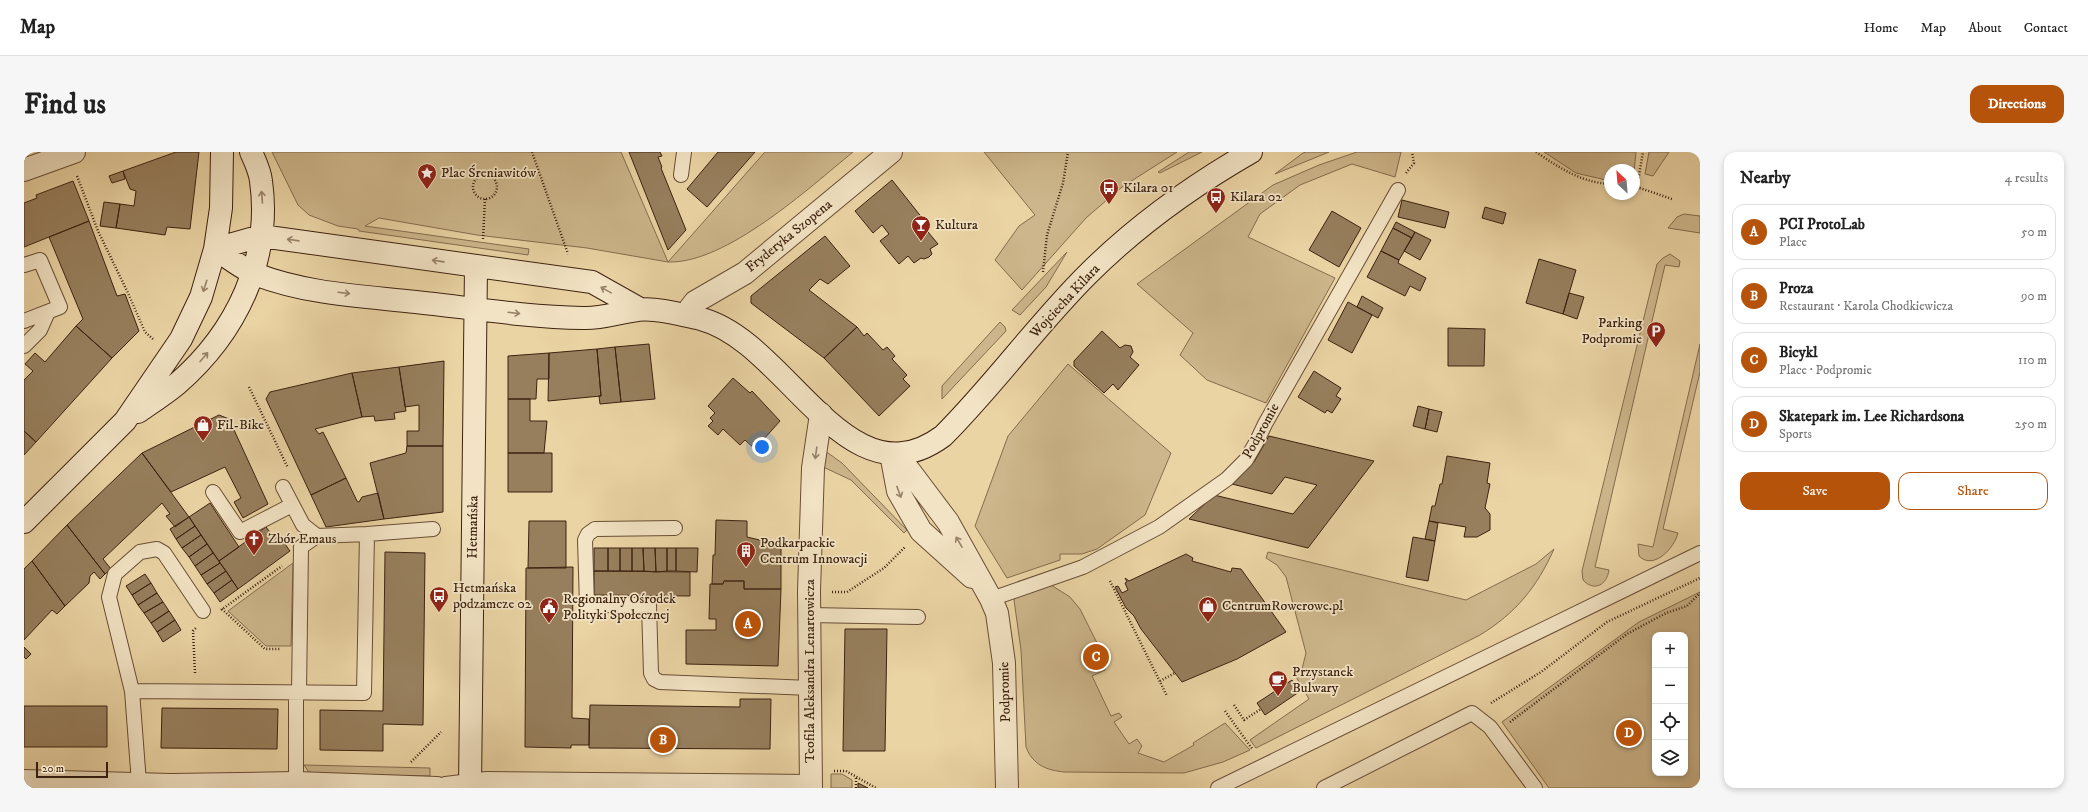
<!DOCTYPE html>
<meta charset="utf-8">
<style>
body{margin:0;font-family:"IM FELL DW Pica",serif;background:#f6f6f6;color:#222}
.controls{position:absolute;right:12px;bottom:12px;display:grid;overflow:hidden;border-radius:8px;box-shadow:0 2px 6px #0003}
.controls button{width:36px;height:36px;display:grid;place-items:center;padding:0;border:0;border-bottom:1px solid #e0e0e0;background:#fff;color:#222;font:20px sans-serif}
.compass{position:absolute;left:1580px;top:12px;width:36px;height:36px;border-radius:50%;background:#fff;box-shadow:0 2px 6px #0003;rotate:334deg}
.scale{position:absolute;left:12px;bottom:10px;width:72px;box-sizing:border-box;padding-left:4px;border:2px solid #3d2210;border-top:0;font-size:11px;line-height:14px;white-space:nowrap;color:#3d2210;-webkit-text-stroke:3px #f2e3c4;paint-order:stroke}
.you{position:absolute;left:738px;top:295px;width:14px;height:14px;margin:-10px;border:3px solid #fff;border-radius:50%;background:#1a73e8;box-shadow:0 0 0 6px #1a73e833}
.badge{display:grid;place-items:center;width:26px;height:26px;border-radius:50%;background:#b45309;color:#fff;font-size:13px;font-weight:700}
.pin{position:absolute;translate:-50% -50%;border:2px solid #fff;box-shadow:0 1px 4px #0006}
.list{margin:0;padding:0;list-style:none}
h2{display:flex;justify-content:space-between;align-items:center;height:52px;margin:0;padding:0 16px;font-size:17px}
h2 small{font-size:13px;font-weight:400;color:#767676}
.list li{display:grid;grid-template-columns:26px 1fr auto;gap:12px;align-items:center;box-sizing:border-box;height:56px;margin:0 8px 8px;padding:0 8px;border:1px solid #e0e0e0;border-radius:12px}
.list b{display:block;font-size:15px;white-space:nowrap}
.list p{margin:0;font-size:13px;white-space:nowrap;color:#767676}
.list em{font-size:13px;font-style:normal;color:#767676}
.actions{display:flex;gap:8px;padding:12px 16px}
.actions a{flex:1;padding:9px 0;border:1px solid #b45309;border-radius:12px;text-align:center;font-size:14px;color:#b45309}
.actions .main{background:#b45309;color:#fff}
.icon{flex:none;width:22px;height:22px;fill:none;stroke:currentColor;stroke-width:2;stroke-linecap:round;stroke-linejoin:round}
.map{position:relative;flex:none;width:1676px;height:636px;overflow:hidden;border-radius:12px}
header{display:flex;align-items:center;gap:24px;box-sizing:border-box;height:56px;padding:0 20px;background:#fff;border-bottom:1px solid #e0e0e0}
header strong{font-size:19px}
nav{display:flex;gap:22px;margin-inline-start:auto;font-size:14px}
.intro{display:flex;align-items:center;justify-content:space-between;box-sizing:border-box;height:96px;padding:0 24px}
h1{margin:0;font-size:28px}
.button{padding:10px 18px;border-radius:12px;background:#b45309;color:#fff;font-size:14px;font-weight:700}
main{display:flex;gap:24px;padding:0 24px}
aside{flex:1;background:#fff;border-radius:12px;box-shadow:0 2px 6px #0003}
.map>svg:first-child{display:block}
</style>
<header>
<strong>Map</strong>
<nav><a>Home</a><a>Map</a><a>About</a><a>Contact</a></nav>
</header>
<div class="intro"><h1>Find us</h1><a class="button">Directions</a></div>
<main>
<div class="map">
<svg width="1676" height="636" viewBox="0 0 1676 636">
<rect width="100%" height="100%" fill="#ebd4a4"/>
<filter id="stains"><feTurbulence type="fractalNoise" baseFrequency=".005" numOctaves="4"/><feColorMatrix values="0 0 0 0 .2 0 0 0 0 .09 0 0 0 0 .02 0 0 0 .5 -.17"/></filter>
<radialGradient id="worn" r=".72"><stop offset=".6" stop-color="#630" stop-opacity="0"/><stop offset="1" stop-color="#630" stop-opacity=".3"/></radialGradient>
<path fill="#cdb68b" stroke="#856c4e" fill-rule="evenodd" d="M 248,0 L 597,0 L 644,110 L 741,0 L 829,0 C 785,36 702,112 644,110 L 563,96 L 453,83 L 355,66 L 341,74 L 505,97 L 504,103 L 335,79 L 334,77 L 314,74 L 285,63 L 274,53 Z
M 960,0 L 1153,0 L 1098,35 L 1062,66 L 998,138 L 971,108 L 995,74 L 1011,63 Z
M 1165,0 L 1178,0 L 1136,21 L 1134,20 Z
M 1282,0 L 1305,0 L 1251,22 L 1279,1 Z
M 1333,0 L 1377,0 L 1371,25 L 1328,12 L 1276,33 L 1236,62 L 1224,85 L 1311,126 L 1242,251 L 1183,228 L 1156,203 L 1169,181 L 1113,132 L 1249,33 L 1295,13 Z
M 1520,0 L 1612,0 L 1610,20 L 1610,18 L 1586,18 L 1586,29 L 1552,21 Z
M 1625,0 L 1645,0 L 1629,24 L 1621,22 Z
M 1660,62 L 1676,64 L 1676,81 L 1644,76 L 1653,65 Z
M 1043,100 L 1022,135 L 996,163 L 988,158 Z
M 1646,102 L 1656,109 L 1655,115 L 1641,113 L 1571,415 L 1585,418 C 1583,433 1570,440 1559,428 L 1558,419 L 1633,112 L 1639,106 Z
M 976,170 L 981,175 L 982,179 L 918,247 L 918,234 Z
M 1676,192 L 1676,220 L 1639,377 L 1654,381 C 1651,395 1630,419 1615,404 L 1614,392 L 1629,395 Z
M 1044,212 L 1147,301 L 1121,363 L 1073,397 L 1058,402 L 1036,402 L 1036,408 L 983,426 L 951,374 L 984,284 Z
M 799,301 L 804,301 L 818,311 L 883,378 L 880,381 L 827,328 L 797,314 Z
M 1530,397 C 1513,435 1492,461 1456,483 L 1232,596 L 1226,588 L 1285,547 L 1271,523 L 1278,517 L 1282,501 L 1262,425 L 1253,413 L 1242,406 L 1244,400 L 1442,448 L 1512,412 Z
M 269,411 L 267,494 L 242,494 L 204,459 Z
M 1027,433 L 1046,445 L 1056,457 L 1083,511 L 1081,518 L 1068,524 L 1087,564 L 1095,561 L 1098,565 L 1090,570 L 1105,592 L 1113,587 L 1118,594 L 1114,601 L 1140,610 L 1170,593 L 1169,591 L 1201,571 L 1226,598 L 1199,610 L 1160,621 L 1040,620 C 1022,618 1009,613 1002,595 L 997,498 L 990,448 L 991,446 Z
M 1676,440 L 1676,636 L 1525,636 L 1478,570 L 1615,470 ZM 1631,483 L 1661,483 L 1661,621 L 1631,621 Z
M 280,613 L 406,616 L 406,624 L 290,622 L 284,619 Z
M 807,622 L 818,622 L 828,628 L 828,636 L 807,636 Z"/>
<path fill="#977f5d" stroke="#3d2210" d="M 152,0 L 175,0 L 166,77 L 143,75 L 141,83 L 92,76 L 96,52 L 110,54 L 112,39 L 106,37 L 99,19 Z
M 605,0 L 636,0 L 638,4 L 634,5 L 638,15 L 637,16 L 662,78 L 644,98 Z
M 694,0 L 731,0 L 683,55 L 663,37 Z
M 99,19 L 101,27 L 88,31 L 85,24 Z
M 868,28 L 903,72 L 899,74 L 914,92 L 906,97 L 908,102 L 905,105 L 900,107 L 897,106 L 890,111 L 884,104 L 875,112 L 856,89 L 865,82 L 858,73 L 849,81 L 831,59 Z
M 49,29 L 65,69 L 0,95 L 0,51 L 13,46 L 12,43 Z
M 1378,48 L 1425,60 L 1421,76 L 1374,65 Z
M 80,50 L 96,52 L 92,76 L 76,74 Z
M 1461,55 L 1482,61 L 1479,72 L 1458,66 Z
M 1308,59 L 1337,76 L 1315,115 L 1285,98 Z
M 65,69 L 93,144 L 101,142 L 115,179 L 88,206 L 52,174 L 59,167 L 25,85 Z
M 1372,70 L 1391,80 L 1388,86 L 1369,76 Z
M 1369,76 L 1388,86 L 1375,108 L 1357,99 Z
M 1391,80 L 1407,88 L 1396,108 L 1380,99 Z
M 801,84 L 826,114 L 804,132 L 796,127 L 785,138 L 833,175 L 800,206 L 727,151 L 727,144 Z
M 1357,99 L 1375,108 L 1374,111 L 1402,126 L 1396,139 L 1386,134 L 1381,144 L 1343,125 Z
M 1515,107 L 1552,118 L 1539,162 L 1502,151 Z
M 1545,141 L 1560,145 L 1553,167 L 1539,162 Z
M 1338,144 L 1359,156 L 1354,166 L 1333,155 Z
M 1324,150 L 1348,163 L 1328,201 L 1304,188 Z
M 52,174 L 88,206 L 12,290 L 0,279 L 0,228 L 9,219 L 1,212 L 11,201 L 21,210 Z
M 833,175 L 840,184 L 843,181 L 859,198 L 863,195 L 871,204 L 868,207 L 883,223 L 879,227 L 886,234 L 855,264 L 800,206 Z
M 1424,176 L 1461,177 L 1460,214 L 1424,214 Z
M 1078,179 L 1096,196 L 1101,193 L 1107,194 L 1109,200 L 1106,205 L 1115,213 L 1094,238 L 1089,232 L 1080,241 L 1050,214 L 1050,209 Z
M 625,192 L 631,247 L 597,250 L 591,195 Z
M 591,195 L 597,250 L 576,252 L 575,244 L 577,244 L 573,197 Z
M 573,197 L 577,244 L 524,249 L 525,201 Z
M 525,201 L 525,227 L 513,227 L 512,247 L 484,247 L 484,204 Z
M 420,209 L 419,294 L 383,294 L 383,279 L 395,279 L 395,253 L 381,255 L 375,215 Z
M 375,215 L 382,259 L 370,261 L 371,267 L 351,269 L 350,264 L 338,265 L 328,221 Z
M 1290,219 L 1317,236 L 1312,244 L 1317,247 L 1308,261 L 1303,258 L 1301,261 L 1274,245 Z
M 328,221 L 338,265 L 291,277 L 295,282 L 299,280 L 322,326 L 287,343 L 242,247 L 246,240 Z
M 709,226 L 726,241 L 728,239 L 756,269 L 731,297 L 721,288 L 716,293 L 699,277 L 694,283 L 684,274 L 689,269 L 686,266 L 691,261 L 684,254 Z
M 484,247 L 506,247 L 506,269 L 523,269 L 520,301 L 484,301 Z
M 1394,254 L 1405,257 L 1401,277 L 1389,274 Z
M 1405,257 L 1418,260 L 1413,280 L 1401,277 Z
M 195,263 L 205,267 L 244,352 L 219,366 L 210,350 L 217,346 L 201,315 L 147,340 L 118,301 Z
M 0,279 L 12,290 L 0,303 Z
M 1245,284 L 1350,309 L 1284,396 L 1165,367 L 1190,343 L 1269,362 L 1293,333 L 1261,325 L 1248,342 L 1204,331 L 1227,309 L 1230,310 Z
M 383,294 L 419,294 L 419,360 L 360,367 L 346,311 L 382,301 Z
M 118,301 L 165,365 L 151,375 L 142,364 L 146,362 L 138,351 L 79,407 L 87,417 L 81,422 L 43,373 Z
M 484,301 L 528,301 L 528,340 L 484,340 Z
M 1423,304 L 1466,311 L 1463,331 L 1466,332 L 1461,356 L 1466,362 L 1466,378 L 1453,385 L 1440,385 L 1442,375 L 1405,369 L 1408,354 L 1411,354 L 1416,332 L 1418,332 Z
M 322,326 L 333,349 L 335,350 L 338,345 L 354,341 L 360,367 L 302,375 L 287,343 Z
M 186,351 L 215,395 L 195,409 L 165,365 Z
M 165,365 L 171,374 L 152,387 L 146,377 Z
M 692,368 L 723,369 L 723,385 L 740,389 L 744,393 L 757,392 L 757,437 L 720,437 L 720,429 L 700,429 L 699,432 L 688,432 L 689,403 L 691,403 Z
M 505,369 L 542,369 L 542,416 L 504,416 Z
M 1405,369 L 1414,371 L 1411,389 L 1401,387 Z
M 43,373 L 81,422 L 76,427 L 70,420 L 66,424 L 65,431 L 41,454 L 8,409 Z
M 171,374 L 177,383 L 158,396 L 152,387 Z
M 242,375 L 249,384 L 253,381 L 266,399 L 214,437 L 195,409 Z
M 177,383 L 183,392 L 165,405 L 158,396 Z
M 1389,385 L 1411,389 L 1404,429 L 1382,425 Z
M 183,392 L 189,401 L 171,414 L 165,405 Z
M 570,396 L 584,396 L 584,419 L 570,419 Z
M 584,396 L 596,396 L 596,419 L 584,419 Z
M 596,396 L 608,396 L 608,419 L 596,419 Z
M 608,396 L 619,396 L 620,419 L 608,419 Z
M 619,396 L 631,396 L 632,420 L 620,419 Z
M 631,396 L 643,396 L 643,419 L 632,420 Z
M 643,396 L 652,396 L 652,419 L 643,419 Z
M 652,396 L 674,396 L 673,420 L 652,419 Z
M 361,400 L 401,401 L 399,573 L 359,572 L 359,599 L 296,598 L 296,558 L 359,559 Z
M 189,401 L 196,411 L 177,423 L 171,414 Z
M 1162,402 L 1169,406 L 1168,409 L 1207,420 L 1208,416 L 1217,417 L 1262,480 L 1213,507 L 1158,530 L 1117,477 L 1110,464 L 1102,456 L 1091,435 L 1094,434 L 1098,441 L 1104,438 L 1101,431 L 1103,430 L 1101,426 L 1105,429 Z
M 8,409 L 41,454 L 33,462 L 28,458 L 0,488 L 0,417 Z
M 196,411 L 202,419 L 183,432 L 177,423 Z
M 549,415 L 548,566 L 565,567 L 565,593 L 547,593 L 547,596 L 501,595 L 502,416 Z
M 202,419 L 208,428 L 190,441 L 183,432 Z
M 570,419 L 666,420 L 666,444 L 570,443 Z
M 121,422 L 127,431 L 108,443 L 102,434 Z
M 208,428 L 214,437 L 196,450 L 190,441 Z
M 700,429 L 720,429 L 720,437 L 757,437 L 754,514 L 662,512 L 662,478 L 692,478 L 692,467 L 685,467 L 686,432 L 699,432 Z
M 127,431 L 133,441 L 114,453 L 108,443 Z
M 133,441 L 139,450 L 120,461 L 114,453 Z
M 139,450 L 145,459 L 127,471 L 120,461 Z
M 145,459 L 151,468 L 133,480 L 127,471 Z
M 151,468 L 157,478 L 139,490 L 133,480 Z
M 821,477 L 863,477 L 861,599 L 819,599 Z
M 0,495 L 7,502 L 2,507 L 0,505 Z
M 1268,528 L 1275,540 L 1241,563 L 1233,551 Z
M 716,547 L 747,547 L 746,597 L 565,596 L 566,553 L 716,555 Z
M 0,554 L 83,554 L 83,595 L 0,595 Z
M 138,556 L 254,557 L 253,597 L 137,596 Z
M 834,631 L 844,636 L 834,636 Z"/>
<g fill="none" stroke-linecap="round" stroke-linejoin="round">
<g stroke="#684e35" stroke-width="16">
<path id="lane" d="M 657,23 L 660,0
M 0,113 L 16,108 L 36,155 L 0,169
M 0,194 L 16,178 L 24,160
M 189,340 L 216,380 L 268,353
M 651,376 L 571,377 L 564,382 L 561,388 L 563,453 L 625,453 L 627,521 L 630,527 L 636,530 L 786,536
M 343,382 L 409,377
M 967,447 L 1059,415 L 1135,375 L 1203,327 L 1222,308 L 1233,289 L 1241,272 L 1374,38
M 785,463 L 894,465
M 108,539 L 340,541 L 343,382 L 293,384 L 279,373 L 259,335
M 272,540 L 272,631
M 275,540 L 277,395 L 293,384
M 115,631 L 108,539 L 85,445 L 91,422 L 116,400 L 133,397 L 140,401 L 179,459
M 1194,636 L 1676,401
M 1300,636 L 1448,561 L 1466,575 L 1511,636"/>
</g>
<g stroke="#684e35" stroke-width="24">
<path id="street" d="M 0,18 L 50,0
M 661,163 L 671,150 L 721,121 L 867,0
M 867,302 L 884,317 L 924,370 L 967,447 L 973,461 L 980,511 L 983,636
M 867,302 L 874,339 L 897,379 L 948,425
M 0,629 L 147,633 L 272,631 L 413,636
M 422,636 L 463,631 L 787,634
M 787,636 L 785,439 L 789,316 L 797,262"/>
</g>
<g stroke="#3d2210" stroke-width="24">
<path id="secondary" d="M 191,97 C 204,105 217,116 231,122 C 282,142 338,144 392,150 C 447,156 503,165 559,166 C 577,167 596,160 614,158 C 631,155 659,163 677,167 C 763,189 823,355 919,284 C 970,233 1012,174 1063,123 C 1113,73 1166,35 1227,0
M 191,97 L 237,84 L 568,130 L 616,157
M 114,260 C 127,251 141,242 153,232 C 212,181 248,107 237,29 C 236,19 231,9 227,0
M 0,370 L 101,269 L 157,187 L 177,145 L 191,97 L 197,56 L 198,0
M 446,636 L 452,114"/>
</g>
<path stroke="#3d2210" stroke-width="2.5" stroke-dasharray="1 2" stroke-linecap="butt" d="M 508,0 L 544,102
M 1512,0 C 1536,16 1556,30 1586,32
M 1382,21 L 1390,11 L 1388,0
M449 35a12 12 0 1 1 24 0a12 12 0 1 1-24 0Z
M 53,24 L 74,79 L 104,141 L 121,180 L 129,187
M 1610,34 L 1648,47
M 1613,35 L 1619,0
M 459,87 L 461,47
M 1019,120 L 1023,83 L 1039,31 L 1044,0
M 225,235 L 264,316
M 1086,429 L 1143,544
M 808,440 L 823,440 L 860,416 L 881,395
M 198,457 L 241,497 L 257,497
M 197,458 L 258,414
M 171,521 L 169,479 L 172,476
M 1136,529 L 1151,521
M 1467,551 L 1517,520 L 1583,470 L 1676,426
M 1210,553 L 1220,568 L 1237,557
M 1201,559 L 1229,598
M 1486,570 L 1603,482 L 1642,461 L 1663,454 L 1676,441
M 387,610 L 417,580
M 810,619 L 822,619 L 852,636
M 832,636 L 832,625"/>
<use href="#lane" stroke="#f2e3c4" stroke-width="14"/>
<use href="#street" stroke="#f2e3c4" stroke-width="22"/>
<use href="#secondary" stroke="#f2e3c4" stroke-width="22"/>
</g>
<defs><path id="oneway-shaft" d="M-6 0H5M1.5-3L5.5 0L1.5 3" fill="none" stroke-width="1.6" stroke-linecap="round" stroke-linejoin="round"/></defs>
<g stroke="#98826a">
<use href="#oneway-shaft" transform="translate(238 45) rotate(-94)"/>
<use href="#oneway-shaft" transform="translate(269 88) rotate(-172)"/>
<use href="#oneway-shaft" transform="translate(414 109) rotate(-172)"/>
<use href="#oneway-shaft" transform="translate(181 134) rotate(108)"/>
<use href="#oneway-shaft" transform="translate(582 138) rotate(-151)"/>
<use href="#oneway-shaft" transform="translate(320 141) rotate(7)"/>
<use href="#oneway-shaft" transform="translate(490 161) rotate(7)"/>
<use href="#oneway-shaft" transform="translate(180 205) rotate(-49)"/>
<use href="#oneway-shaft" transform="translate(792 301) rotate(98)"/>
<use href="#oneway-shaft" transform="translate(875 340) rotate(69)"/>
<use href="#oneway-shaft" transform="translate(935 390) rotate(-120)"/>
</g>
<defs>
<g id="sight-pin" transform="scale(1)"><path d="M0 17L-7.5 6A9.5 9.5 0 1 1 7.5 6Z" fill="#8f2418" stroke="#f2e3c4"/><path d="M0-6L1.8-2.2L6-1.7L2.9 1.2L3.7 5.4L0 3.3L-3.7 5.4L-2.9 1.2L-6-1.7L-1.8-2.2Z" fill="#fff"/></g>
<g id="bus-pin" transform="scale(1)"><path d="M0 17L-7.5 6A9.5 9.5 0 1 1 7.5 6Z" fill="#8f2418" stroke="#f2e3c4"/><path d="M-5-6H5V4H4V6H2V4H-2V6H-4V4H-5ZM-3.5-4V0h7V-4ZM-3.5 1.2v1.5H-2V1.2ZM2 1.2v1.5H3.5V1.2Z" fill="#fff"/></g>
<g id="bar-pin" transform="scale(1)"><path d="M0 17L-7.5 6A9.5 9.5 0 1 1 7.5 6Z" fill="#8f2418" stroke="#f2e3c4"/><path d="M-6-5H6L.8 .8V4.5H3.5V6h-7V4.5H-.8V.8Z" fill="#fff"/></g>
<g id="parking-pin" transform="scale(1)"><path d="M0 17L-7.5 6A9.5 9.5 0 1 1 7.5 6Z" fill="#8f2418" stroke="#f2e3c4"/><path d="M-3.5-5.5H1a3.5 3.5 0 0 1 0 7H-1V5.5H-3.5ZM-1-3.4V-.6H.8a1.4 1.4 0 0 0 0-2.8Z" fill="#fff"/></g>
<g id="shop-pin" transform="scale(1)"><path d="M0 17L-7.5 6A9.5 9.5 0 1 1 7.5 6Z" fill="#8f2418" stroke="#f2e3c4"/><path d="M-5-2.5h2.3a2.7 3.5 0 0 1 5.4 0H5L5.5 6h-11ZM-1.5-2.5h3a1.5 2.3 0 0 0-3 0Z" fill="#fff"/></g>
<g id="church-pin" transform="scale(1)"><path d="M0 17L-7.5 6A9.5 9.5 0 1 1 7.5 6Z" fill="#8f2418" stroke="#f2e3c4"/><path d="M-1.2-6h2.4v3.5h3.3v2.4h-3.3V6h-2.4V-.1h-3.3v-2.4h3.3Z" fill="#fff"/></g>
<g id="building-pin" transform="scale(1)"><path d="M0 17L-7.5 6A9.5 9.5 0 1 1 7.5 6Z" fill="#8f2418" stroke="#f2e3c4"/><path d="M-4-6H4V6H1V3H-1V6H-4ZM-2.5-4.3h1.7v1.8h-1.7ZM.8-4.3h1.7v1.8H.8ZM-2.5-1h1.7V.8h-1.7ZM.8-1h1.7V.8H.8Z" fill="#fff"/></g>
<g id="civic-pin" transform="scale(1)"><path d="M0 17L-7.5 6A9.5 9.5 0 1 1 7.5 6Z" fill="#8f2418" stroke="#f2e3c4"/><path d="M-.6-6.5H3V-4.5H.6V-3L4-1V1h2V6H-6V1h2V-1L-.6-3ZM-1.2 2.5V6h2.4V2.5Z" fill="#fff"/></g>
<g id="cafe-pin" transform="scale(1)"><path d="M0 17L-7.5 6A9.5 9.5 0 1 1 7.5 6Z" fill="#8f2418" stroke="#f2e3c4"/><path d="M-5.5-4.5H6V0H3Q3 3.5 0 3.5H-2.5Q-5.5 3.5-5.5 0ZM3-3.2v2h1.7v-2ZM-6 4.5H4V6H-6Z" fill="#fff"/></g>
</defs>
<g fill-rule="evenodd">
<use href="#sight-pin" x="403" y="21"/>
<use href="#bus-pin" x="1085" y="36"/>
<use href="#bus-pin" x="1192" y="45"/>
<use href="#bar-pin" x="897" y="73"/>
<use href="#parking-pin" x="1632" y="179"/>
<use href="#shop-pin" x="179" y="273"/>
<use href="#church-pin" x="230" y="387"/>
<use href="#building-pin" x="722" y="399"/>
<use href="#bus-pin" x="415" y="444"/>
<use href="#shop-pin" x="1184" y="454"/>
<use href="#civic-pin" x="525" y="455"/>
<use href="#cafe-pin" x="1254" y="528"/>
</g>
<g text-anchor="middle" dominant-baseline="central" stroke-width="3.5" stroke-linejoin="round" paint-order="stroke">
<g font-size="14" fill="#3d2210" stroke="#f2e3c4" text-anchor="start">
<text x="417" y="21">Plac Śreniawitów</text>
<text x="1099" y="36">Kilara 01</text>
<text x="1206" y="45">Kilara 02</text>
<text x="911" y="73">Kultura</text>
<text x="1618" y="171" text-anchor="end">Parking<tspan x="1618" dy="16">Podpromie</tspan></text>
<text x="193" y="273">Fil-Bike</text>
<text x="244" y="387">Zbór Emaus</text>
<text x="736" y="391">Podkarpackie<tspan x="736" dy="16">Centrum Innowacji</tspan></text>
<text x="429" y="436">Hetmańska<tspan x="429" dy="16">podzamcze 02</tspan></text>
<text x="539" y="447">Regionalny Ośrodek<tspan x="539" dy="16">Polityki Społecznej</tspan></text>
<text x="1198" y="454">CentrumRowerowe.pl</text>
<text x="1268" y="520">Przystanek<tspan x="1268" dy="16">Bulwary</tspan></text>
</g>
<g font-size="14" fill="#3d2210" stroke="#f2e3c4">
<text transform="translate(765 84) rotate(-39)">Fryderyka Szopena</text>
<text transform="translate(1041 149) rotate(-47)">Wojciecha Kilara</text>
<text transform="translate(1237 279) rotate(-61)">Podpromie</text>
<text transform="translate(449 375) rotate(-89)">Hetmańska</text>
<text transform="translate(786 519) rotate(-90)">Teofila Aleksandra Lenartowicza</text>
<text transform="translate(981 540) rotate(-92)">Podpromie</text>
</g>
</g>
<rect width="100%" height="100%" filter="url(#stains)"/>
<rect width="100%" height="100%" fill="url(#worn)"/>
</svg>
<div class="controls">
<button>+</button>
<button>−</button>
<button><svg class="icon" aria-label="locate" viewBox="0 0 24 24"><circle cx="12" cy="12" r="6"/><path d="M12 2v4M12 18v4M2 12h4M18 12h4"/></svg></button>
<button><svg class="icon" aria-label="layers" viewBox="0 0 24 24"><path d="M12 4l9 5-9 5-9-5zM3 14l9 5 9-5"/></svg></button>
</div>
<svg class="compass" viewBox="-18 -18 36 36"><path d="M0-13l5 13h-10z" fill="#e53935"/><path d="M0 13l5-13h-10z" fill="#767676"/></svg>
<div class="scale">20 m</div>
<div class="you"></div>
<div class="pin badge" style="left:724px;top:472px">A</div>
<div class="pin badge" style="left:639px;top:588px">B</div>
<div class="pin badge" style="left:1072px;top:505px">C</div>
<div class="pin badge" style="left:1605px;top:581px">D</div>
</div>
<aside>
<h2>Nearby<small>4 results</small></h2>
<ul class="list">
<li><span class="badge">A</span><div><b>PCI ProtoLab</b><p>Place</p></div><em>50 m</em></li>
<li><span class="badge">B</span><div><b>Proza</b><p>Restaurant · Karola Chodkiewicza</p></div><em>90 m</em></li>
<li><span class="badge">C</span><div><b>Bicykl</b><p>Place · Podpromie</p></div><em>110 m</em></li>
<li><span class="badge">D</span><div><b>Skatepark im. Lee Richardsona</b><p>Sports</p></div><em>250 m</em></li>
</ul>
<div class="actions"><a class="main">Save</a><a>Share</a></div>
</aside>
</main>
